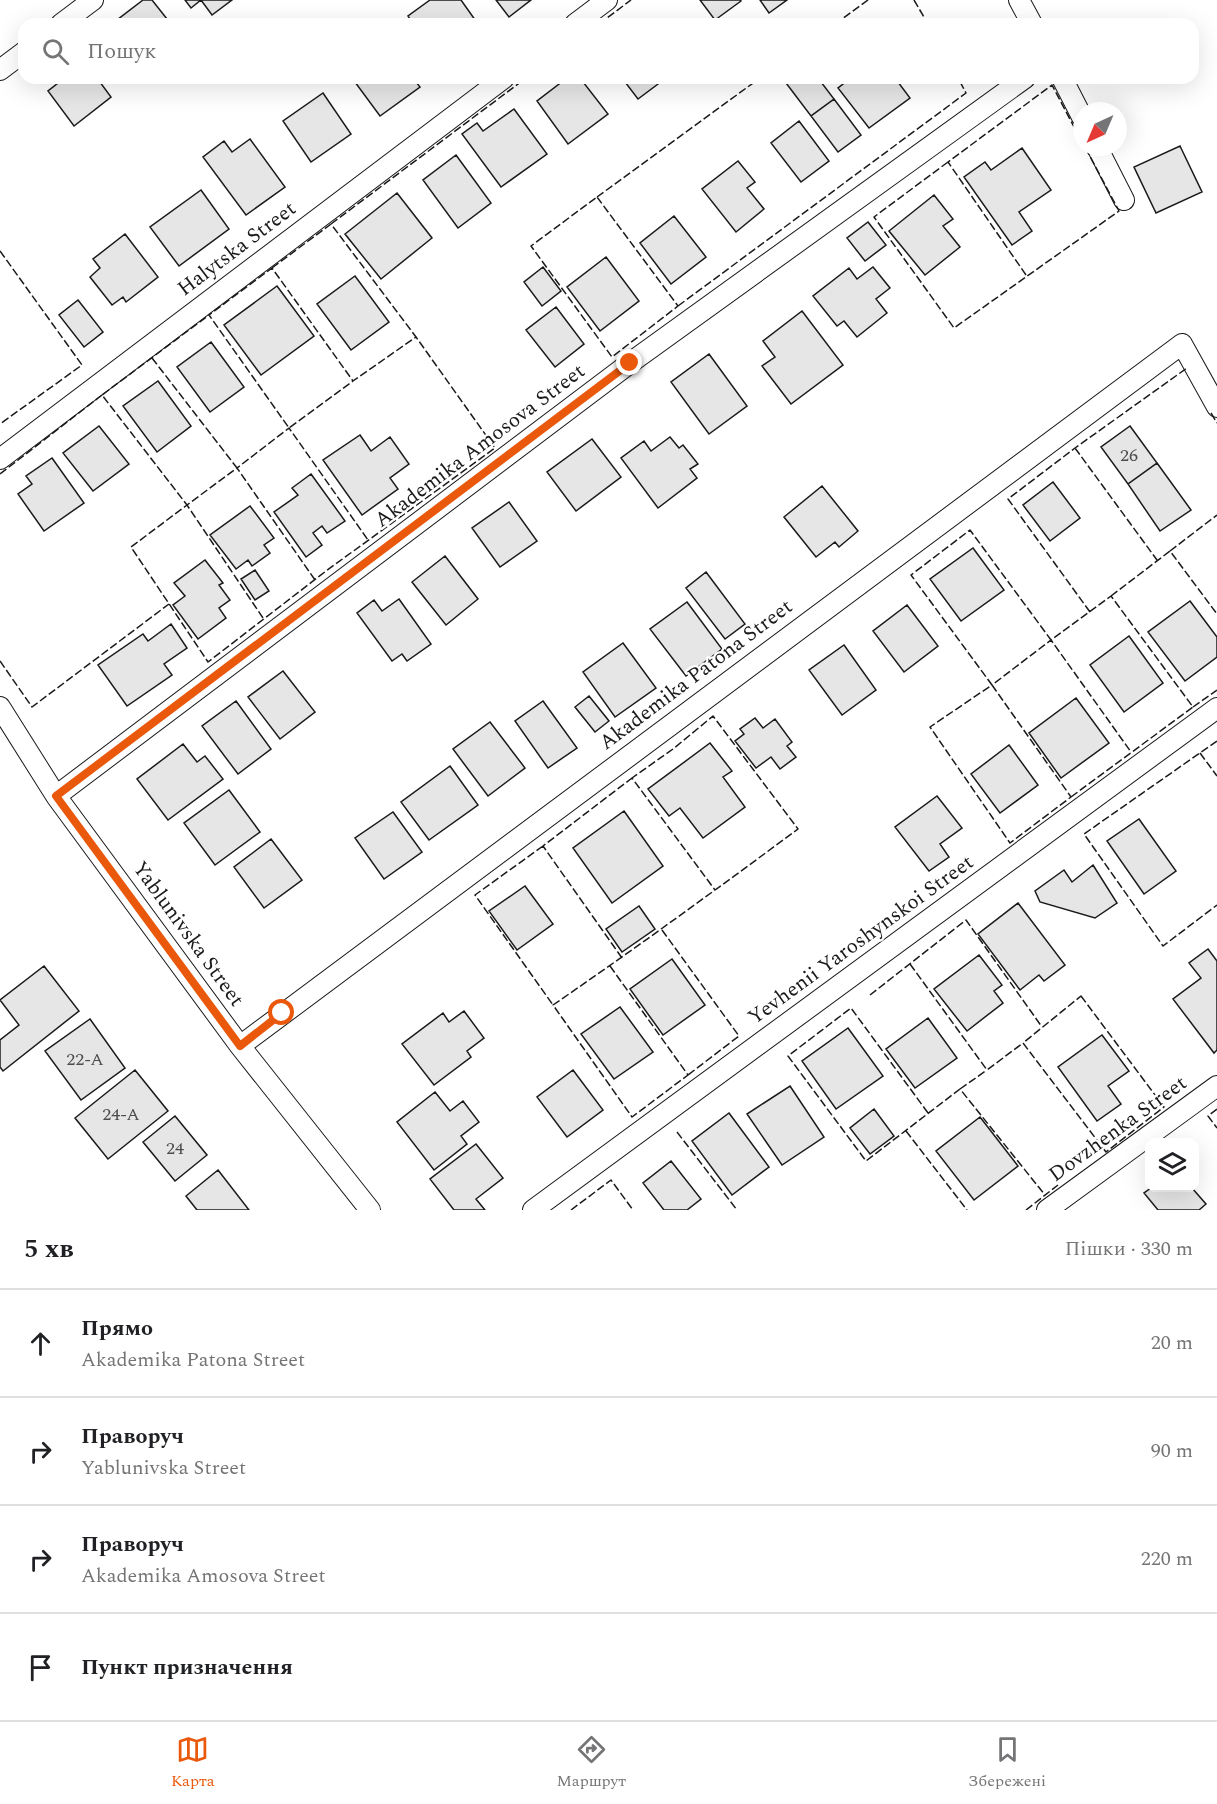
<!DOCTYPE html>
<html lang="uk">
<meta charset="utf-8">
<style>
body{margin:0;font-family:Spectral,serif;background:#f6f6f6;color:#202124}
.controls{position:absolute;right:18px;bottom:18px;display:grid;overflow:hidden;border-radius:12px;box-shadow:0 6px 24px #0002}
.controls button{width:54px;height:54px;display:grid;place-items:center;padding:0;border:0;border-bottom:2px solid #e0e0e0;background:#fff;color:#202124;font:30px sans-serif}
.compass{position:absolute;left:1073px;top:102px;width:54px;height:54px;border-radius:50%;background:#fff;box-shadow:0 6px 24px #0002;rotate:224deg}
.stop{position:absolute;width:18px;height:18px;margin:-14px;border:4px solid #ea580c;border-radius:50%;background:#fff}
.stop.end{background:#ea580c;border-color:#fff;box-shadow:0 2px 6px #0008}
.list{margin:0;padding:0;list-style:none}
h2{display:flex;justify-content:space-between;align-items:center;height:78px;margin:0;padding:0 24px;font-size:26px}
h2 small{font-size:20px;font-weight:400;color:#757577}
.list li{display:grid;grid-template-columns:39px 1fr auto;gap:18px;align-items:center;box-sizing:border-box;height:108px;padding:0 24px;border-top:2px solid #e0e0e0}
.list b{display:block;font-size:22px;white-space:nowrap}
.list p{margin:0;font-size:20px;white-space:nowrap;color:#757577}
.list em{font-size:20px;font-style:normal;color:#757577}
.icon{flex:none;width:33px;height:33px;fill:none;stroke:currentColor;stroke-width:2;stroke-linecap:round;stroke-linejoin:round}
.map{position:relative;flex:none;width:1217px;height:1210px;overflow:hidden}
.search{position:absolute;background:#fff;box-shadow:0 6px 24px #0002;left:18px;right:18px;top:18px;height:66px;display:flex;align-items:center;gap:15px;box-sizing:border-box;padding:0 21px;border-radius:18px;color:#757577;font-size:22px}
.sheet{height:510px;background:#fff}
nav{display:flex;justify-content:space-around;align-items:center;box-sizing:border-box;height:84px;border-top:2px solid #e0e0e0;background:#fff;font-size:16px;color:#757577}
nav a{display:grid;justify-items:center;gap:3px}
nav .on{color:#ea580c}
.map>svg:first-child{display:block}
</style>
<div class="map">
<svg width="1217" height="1210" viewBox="0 0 1217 1210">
<rect width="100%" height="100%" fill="#fff"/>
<path fill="#e6e6e6" stroke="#1a1a1a" stroke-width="1.5" d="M 143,0 L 152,0 L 171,24 L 120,24 L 117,20 Z
M 185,0 L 232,0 L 212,15 L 201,0 L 191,8 Z
M 430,0 L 461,0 L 478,24 L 413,24 L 408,16 Z
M 496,0 L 531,0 L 509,17 Z
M 700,0 L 740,0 L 741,1 L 715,20 Z
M 760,0 L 787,0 L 769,13 Z
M 55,78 L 97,78 L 111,97 L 74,126 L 48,91 L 58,83 Z
M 352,78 L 413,78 L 420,87 L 380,116 Z
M 567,78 L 580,78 L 608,114 L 568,144 L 537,101 Z
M 622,78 L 666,78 L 638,99 Z
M 785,78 L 818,78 L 834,99 L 811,116 L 783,79 Z
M 851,78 L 895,78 L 910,98 L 869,128 L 838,88 Z
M 323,93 L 351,134 L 311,162 L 283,121 Z
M 834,99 L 861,135 L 838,152 L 811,116 Z
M 514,109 L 547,154 L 501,187 L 462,134 L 477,123 L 483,131 Z
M 799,121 L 829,161 L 801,182 L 771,143 Z
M 250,139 L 285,187 L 246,215 L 203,157 L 224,141 L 232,152 Z
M 1180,146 L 1202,192 L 1156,213 L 1134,167 Z
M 1022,148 L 1051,190 L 1019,212 L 1032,231 L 1012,245 L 964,177 L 985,162 L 991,170 Z
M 456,155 L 491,203 L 458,228 L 423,180 Z
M 738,161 L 755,182 L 747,188 L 764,209 L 736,232 L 702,189 Z
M 201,190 L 229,229 L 179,266 L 150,227 Z
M 397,193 L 432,238 L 381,279 L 345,234 Z
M 934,195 L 953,219 L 943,226 L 960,247 L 925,275 L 889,231 Z
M 674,216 L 706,257 L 671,284 L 640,243 Z
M 868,222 L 886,245 L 865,261 L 847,238 Z
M 125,234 L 158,277 L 126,302 L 123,297 L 112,305 L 90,277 L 100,268 L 93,259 Z
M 606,257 L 639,301 L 600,331 L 567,287 Z
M 543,267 L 561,291 L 542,306 L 524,282 Z
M 873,267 L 890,288 L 876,299 L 887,313 L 857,337 L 844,321 L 837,326 L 813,296 L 849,268 L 857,279 Z
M 355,276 L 389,322 L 351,350 L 317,304 Z
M 277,286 L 314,336 L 261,375 L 224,325 Z
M 78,300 L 103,332 L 84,347 L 59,315 Z
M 556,307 L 584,344 L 555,367 L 526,330 Z
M 802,311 L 843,365 L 791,404 L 762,366 L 775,357 L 763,341 Z
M 211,342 L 244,387 L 210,412 L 177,367 Z
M 709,354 L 747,406 L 709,434 L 671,382 Z
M 158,381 L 191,426 L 157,452 L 123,406 Z
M 99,426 L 129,464 L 93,491 L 63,453 Z
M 1130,426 L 1157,463 L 1128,484 L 1101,447 Z
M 360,435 L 371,451 L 390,437 L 409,464 L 390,478 L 398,489 L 362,515 L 323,460 Z
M 670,437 L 679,448 L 683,445 L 698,464 L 690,469 L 697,478 L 658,508 L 621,458 L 644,441 L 651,451 Z
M 592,439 L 621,477 L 576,511 L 547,472 Z
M 52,458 L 84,503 L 44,531 L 18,494 L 32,484 L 26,476 Z
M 1157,463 L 1191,510 L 1160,531 L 1128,484 Z
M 311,474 L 345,521 L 327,533 L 322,526 L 313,533 L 322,545 L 306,557 L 274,512 L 298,495 L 292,488 Z
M 1053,482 L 1080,518 L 1050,541 L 1023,505 Z
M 822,486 L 858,531 L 839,547 L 835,542 L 816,557 L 784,517 Z
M 509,502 L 537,541 L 500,567 L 472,528 Z
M 250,506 L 274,538 L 264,545 L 270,553 L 252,566 L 248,560 L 236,569 L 210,535 Z
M 973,548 L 1004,590 L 961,621 L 930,579 Z
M 445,556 L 478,599 L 446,625 L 412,582 Z
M 205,560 L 223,583 L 219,585 L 230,600 L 219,608 L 226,618 L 198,639 L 173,605 L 185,596 L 174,583 Z
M 255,570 L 269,591 L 255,600 L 241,579 Z
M 706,572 L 745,624 L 725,639 L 686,588 Z
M 399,599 L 431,644 L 407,661 L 402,654 L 392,661 L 357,613 L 374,600 L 382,611 Z
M 1190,601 L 1217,637 L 1217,657 L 1185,681 L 1148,632 Z
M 687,602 L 722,649 L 686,676 L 650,629 Z
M 907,605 L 938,646 L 904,672 L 873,631 Z
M 171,624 L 187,648 L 164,664 L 172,675 L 127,706 L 98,665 L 143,634 L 148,641 Z
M 1129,636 L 1163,683 L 1124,712 L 1090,665 Z
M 623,643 L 656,688 L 615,717 L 583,672 Z
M 844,645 L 876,690 L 842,715 L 809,670 Z
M 283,671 L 315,712 L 280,739 L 248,697 Z
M 589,696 L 609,721 L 595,732 L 575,707 Z
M 1076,698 L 1109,743 L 1061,778 L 1029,733 Z
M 236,701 L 271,749 L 238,774 L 202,726 Z
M 543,701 L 577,748 L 548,768 L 515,721 Z
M 755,718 L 763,728 L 775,719 L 792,742 L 787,746 L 796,757 L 780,769 L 771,757 L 756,768 L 735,741 L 744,734 L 740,729 Z
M 490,722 L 525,768 L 488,796 L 453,749 Z
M 710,743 L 732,771 L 723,777 L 745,807 L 703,838 L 680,808 L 669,816 L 648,789 Z
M 183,744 L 197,762 L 205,756 L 223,779 L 168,820 L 137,779 Z
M 1009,745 L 1038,785 L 1000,813 L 971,774 Z
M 450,766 L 478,805 L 429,840 L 401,802 Z
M 229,790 L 260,832 L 215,865 L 184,823 Z
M 937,796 L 962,828 L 940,844 L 949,857 L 929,871 L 895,827 Z
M 624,811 L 663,866 L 612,903 L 573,848 Z
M 393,812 L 422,852 L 384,879 L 355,838 Z
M 1139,819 L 1176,871 L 1144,894 L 1107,841 Z
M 271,839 L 302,880 L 264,908 L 234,867 Z
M 1093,865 L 1117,903 L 1095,918 L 1040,902 L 1035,891 L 1064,870 L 1072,882 Z
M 525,886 L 553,924 L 517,950 L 489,911 Z
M 1018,903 L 1065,965 L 1044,981 L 1039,975 L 1020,990 L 978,934 Z
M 639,906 L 655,929 L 622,952 L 606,929 Z
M 1208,949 L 1217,961 L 1217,1050 L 1214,1053 L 1173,999 L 1201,978 L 1189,963 Z
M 979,955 L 1002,985 L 994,991 L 1003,1003 L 967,1031 L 934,989 Z
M 672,959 L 705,1005 L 663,1035 L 630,989 Z
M 44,966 L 79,1011 L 3,1071 L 0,1067 L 0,1040 L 19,1025 L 0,1000 Z
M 620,1007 L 653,1052 L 614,1079 L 581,1034 Z
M 464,1011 L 484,1038 L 467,1051 L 471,1057 L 434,1085 L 402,1044 L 443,1013 L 449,1022 Z
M 928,1018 L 957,1058 L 915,1088 L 886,1049 Z
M 90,1019 L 125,1068 L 81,1100 L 45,1051 Z
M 848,1028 L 883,1076 L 836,1109 L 802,1061 Z
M 1102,1035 L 1129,1071 L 1108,1086 L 1121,1104 L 1097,1121 L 1058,1067 Z
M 135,1070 L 168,1111 L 108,1159 L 75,1118 Z
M 573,1070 L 603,1110 L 567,1137 L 537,1097 Z
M 790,1086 L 824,1137 L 782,1165 L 747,1114 Z
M 435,1092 L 450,1111 L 463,1101 L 479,1122 L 461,1136 L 467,1144 L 434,1170 L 397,1122 Z
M 874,1109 L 894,1136 L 870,1154 L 850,1128 Z
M 729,1113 L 769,1167 L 732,1195 L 692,1141 Z
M 175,1116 L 207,1155 L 175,1181 L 143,1142 Z
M 980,1117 L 1018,1166 L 974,1200 L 936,1151 Z
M 476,1144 L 503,1178 L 476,1199 L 485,1210 L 454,1210 L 430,1179 Z
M 671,1161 L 701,1199 L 687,1210 L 664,1210 L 643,1183 Z
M 218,1170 L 249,1210 L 197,1210 L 186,1196 Z
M 1151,1188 L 1192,1188 L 1206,1204 L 1199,1210 L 1158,1210 L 1144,1193 Z"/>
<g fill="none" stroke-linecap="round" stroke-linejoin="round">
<g stroke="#1a1a1a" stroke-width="22">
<path id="minor" d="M 1019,0 L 1032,24
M 61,24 L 93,0
M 575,24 L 607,0
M 0,70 L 24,52
M 1062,78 L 1082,117
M 1097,147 L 1124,200
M 0,459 L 504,78
M 0,707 L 56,796 L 240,1046 L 370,1210
M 56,796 L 630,363 L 1025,78
M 240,1046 L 1182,344 L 1217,407
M 533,1210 L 1217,708
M 1047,1210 L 1217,1086"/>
</g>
<use href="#minor" stroke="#fff" stroke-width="20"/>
<path stroke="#1a1a1a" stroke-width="1.5" stroke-dasharray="8 3" stroke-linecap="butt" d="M 914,0 L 928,24
M 599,24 L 631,0
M 835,24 L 868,0
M 948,162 L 874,217 L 954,328 L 1119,211 L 1085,147
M 597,197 L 678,306 L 612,357 L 531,246 Z
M 597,197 L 760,78
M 331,224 L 526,78
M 0,251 L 82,365 L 0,424
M 272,268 L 331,224 L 416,337 L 353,381 L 272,268 L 209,315 L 289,428 L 353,381
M 1026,275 L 948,162 L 1052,85 L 1082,142
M 678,306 L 966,93 L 958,78
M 152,358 L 237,468 L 187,505 L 102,395 L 209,315
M 1211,413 L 1217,423
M 1075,448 L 1157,560
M 0,474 L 102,395
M 1170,551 L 1217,515
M 315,580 L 237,468 L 289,428 L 368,540
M 1111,596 L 1170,551 L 1217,614
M 1090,612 L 1008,499 L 1075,448 L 1187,368
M 263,618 L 187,505 L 131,547 L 208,662 L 326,571 L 495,448 L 416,337
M 0,661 L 32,707 L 169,604
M 992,685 L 1071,797 L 1010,843 L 930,727 Z
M 1193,707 L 1217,690
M 1217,741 L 1084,834 L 1163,946 L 1217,905
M 1200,753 L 1217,776
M 1071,797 L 1193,707 L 1111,596 L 1051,640 L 970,530 L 911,575 L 992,685 L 1051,640 L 1131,752
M 543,846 L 475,895 L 553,1005
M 662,930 L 739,1036 L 688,1075
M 622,958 L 543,846 L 632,778
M 910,964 L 987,1070 L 1023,1043
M 610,966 L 688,1075 L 632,1117 L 553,1005 C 636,948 717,889 798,829 L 713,716 L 673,749 L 632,778 L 715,890
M 870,995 L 966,920 L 1042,1027
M 1081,996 L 1164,1107 L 1106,1152 L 1023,1043 Z
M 960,1089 L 987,1070
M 1217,1109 L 1208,1116 L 1217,1128
M 928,1113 L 851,1008 L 788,1056 L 866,1161 L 960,1089 L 1045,1195
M 906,1131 L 967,1210
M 677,1132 L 737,1210
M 571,1210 L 611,1180 L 633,1210
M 1026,1210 L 1058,1185"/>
</g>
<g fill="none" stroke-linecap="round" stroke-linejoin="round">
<path stroke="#ea580c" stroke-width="8" d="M 282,1013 L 240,1046 L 56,796 L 630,363"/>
</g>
<g text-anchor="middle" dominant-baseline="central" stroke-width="4.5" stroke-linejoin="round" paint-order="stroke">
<g font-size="18" fill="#4d4d4d">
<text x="1129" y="455">26</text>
<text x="85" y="1059">22-А</text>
<text x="121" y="1114">24-А</text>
<text x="175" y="1148">24</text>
</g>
<g font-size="21" fill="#1a1a1a" stroke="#fff">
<text transform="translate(237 249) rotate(-37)">Halytska Street</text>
<text transform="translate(480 446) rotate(-37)">Akademika Amosova Street</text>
<text transform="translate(696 675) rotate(-37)">Akademika Patona Street</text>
<text transform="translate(188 934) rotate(54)">Yablunivska Street</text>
<text transform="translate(861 940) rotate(-36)">Yevhenii Yaroshynskoi Street</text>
<text transform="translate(1118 1129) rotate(-36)">Dovzhenka Street</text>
</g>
</g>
</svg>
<div class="controls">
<button><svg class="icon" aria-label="layers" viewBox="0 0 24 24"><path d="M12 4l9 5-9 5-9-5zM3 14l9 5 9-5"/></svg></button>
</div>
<svg class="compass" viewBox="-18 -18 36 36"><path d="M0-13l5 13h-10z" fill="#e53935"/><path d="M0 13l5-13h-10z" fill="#757577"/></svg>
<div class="stop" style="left:282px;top:1013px"></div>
<div class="stop end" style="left:630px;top:363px"></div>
<div class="search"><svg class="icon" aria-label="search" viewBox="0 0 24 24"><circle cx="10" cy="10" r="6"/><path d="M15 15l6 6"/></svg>Пошук</div>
</div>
<section class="sheet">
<h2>5 хв<small>Пішки · 330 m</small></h2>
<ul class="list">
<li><svg class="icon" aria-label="ahead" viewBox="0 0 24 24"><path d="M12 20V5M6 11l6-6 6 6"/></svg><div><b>Прямо</b><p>Akademika Patona Street</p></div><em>20 m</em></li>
<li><svg class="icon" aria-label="right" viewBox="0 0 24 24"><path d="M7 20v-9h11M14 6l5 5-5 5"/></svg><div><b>Праворуч</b><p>Yablunivska Street</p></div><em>90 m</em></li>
<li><svg class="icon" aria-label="right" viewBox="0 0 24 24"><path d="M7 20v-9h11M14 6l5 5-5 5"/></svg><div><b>Праворуч</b><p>Akademika Amosova Street</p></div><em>220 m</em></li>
<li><svg class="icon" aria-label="arrive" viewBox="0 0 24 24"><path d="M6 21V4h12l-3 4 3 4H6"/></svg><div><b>Пункт призначення</b></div></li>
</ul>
</section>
<nav>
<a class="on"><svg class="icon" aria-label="map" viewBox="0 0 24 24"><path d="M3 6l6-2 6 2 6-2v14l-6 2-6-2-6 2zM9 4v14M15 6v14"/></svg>Карта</a>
<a><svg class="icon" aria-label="directions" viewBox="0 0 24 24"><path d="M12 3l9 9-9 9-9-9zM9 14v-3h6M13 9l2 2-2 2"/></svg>Маршрут</a>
<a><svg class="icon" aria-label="saved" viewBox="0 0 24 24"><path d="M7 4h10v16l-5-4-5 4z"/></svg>Збережені</a>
</nav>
